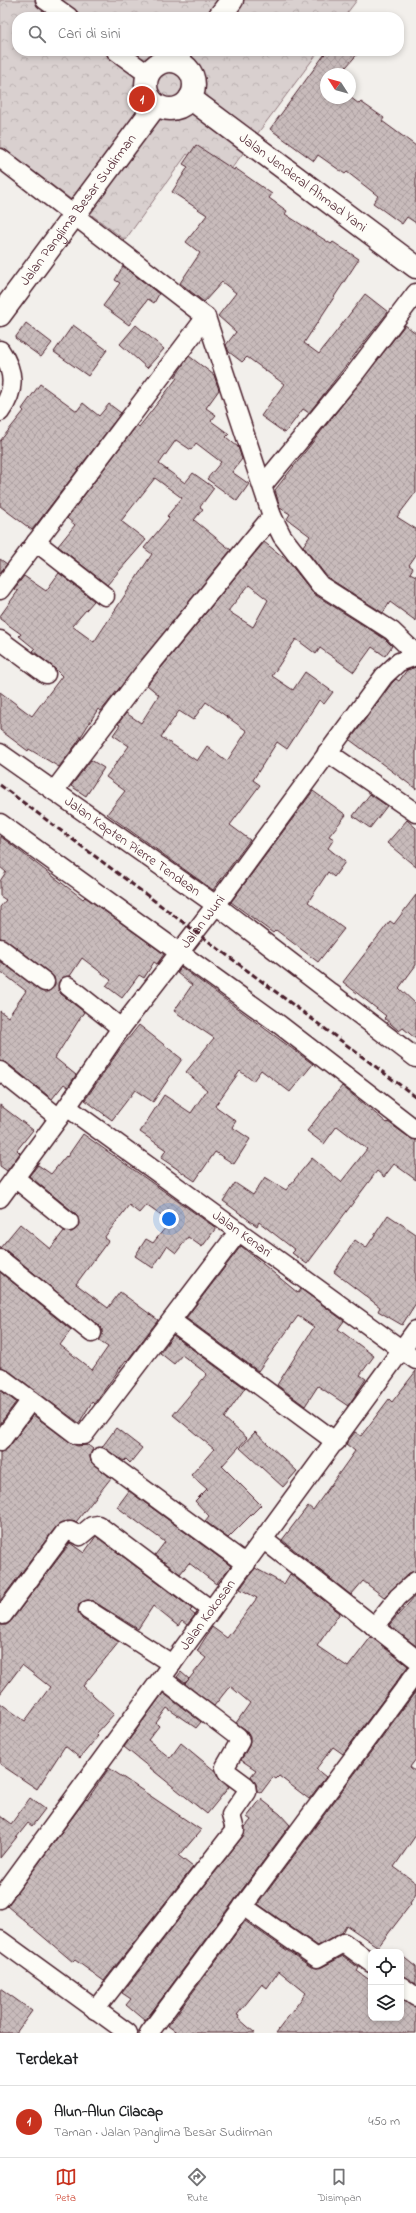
<!DOCTYPE html>
<html lang="id">
<meta charset="utf-8">
<style>
body{margin:0;font-family:"Indie Flower",sans-serif;background:#f2f2f2;color:#202124}
.controls{position:absolute;right:12px;bottom:12px;display:grid;overflow:hidden;border-radius:8px;box-shadow:0 2px 6px #0003}
.controls button{width:36px;height:36px;display:grid;place-items:center;padding:0;border:0;border-bottom:1px solid #e0e0e0;background:#fff;color:#202124;font:20px sans-serif}
.compass{position:absolute;left:320px;top:68px;width:36px;height:36px;border-radius:50%;background:#fff;box-shadow:0 2px 6px #0003;rotate:306deg}
.you{position:absolute;left:169px;top:1219px;width:14px;height:14px;margin:-10px;border:3px solid #fff;border-radius:50%;background:#1a73e8;box-shadow:0 0 0 6px #1a73e833}
.badge{display:grid;place-items:center;width:26px;height:26px;border-radius:50%;background:#c8321e;color:#fff;font-size:13px;font-weight:700}
.pin{position:absolute;translate:-50% -50%;border:2px solid #fff;box-shadow:0 1px 4px #0006}
.list{margin:0;padding:0;list-style:none}
h2{display:flex;justify-content:space-between;align-items:center;height:52px;margin:0;padding:0 16px;font-size:17px}
h2 small{font-size:13px;font-weight:400;color:#757577}
.list li{display:grid;grid-template-columns:26px 1fr auto;gap:12px;align-items:center;box-sizing:border-box;height:72px;padding:0 16px;border-top:1px solid #e0e0e0}
.list b{display:block;font-size:15px;white-space:nowrap}
.list p{margin:0;font-size:13px;white-space:nowrap;color:#757577}
.list em{font-size:13px;font-style:normal;color:#757577}
.icon{flex:none;width:22px;height:22px;fill:none;stroke:currentColor;stroke-width:2;stroke-linecap:round;stroke-linejoin:round}
.map{position:relative;flex:none;width:416px;height:2033px;overflow:hidden}
.search{position:absolute;background:#fff;box-shadow:0 2px 6px #0003;left:12px;right:12px;top:12px;height:44px;display:flex;align-items:center;gap:10px;box-sizing:border-box;padding:0 14px;border-radius:16px;color:#757577;font-size:15px}
.sheet{height:124px;background:#fff}
nav{display:flex;justify-content:space-around;align-items:center;box-sizing:border-box;height:56px;border-top:1px solid #e0e0e0;background:#fff;font-size:11px;color:#757577}
nav a{display:grid;justify-items:center;gap:2px}
nav .on{color:#c8321e}
.map>svg:first-child{display:block}
</style>
<div class="map">
<svg width="416" height="2033" viewBox="0 0 416 2033">
<defs>
<pattern id="park-crowns" width="20" height="18" patternUnits="userSpaceOnUse"><rect width="20" height="18" fill="#d9d0cf"/><path d="M2 6a3 3 0 1 1 6 0M12 15a3 3 0 1 1 6 0" fill="none" stroke="#bcb2b2"/></pattern>
<pattern id="building-cross-hatch" width="8" height="8" patternUnits="userSpaceOnUse"><rect width="8" height="8" fill="#c8bbbb"/><path d="M0 0l8 8M0 8l8-8" fill="none" stroke="#ada0a1"/></pattern>
</defs>
<rect width="100%" height="100%" fill="#f2efeb"/>
<filter id="ink" filterUnits="userSpaceOnUse"><feTurbulence type="fractalNoise" baseFrequency=".025" numOctaves="2"/><feDisplacementMap in="SourceGraphic" scale="8" xChannelSelector="R" yChannelSelector="G"/><feConvolveMatrix kernelMatrix="1 2 1 2 8 2 1 2 1" color-interpolation-filters="sRGB"/></filter>
<g filter="url(#ink)">
<path fill="url(#park-crowns)" stroke="#92787d" d="M 0,0 L 357,0 L 344,17 L 17,17 L 17,51 L 319,51 L 223,180 L 187,154 L 125,240 L 0,146 Z"/>
<path fill="url(#building-cross-hatch)" stroke="#4a1f2b" fill-rule="evenodd" d="M 327,51 L 360,51 L 340,74 L 326,74 L 326,98 L 350,97 L 359,104 L 361,102 L 384,118 L 382,121 L 416,146 L 416,223 L 407,217 L 402,224 L 373,203 L 378,196 L 347,172 L 345,174 L 318,155 L 314,161 L 270,129 Z
M 196,145 L 234,170 L 235,168 L 272,194 L 269,198 L 287,211 L 285,214 L 331,244 L 333,242 L 359,259 L 304,343 L 319,354 L 365,294 L 388,312 L 309,413 L 303,409 L 285,433 L 261,416 L 284,384 L 247,357 L 242,362 L 229,352 L 226,345 L 236,332 L 218,316 L 236,293 L 222,282 L 204,302 L 180,283 L 200,253 L 186,242 L 207,215 L 172,192 L 188,167 L 183,164 Z
M 123,266 L 159,294 L 154,303 L 148,299 L 129,325 L 103,306 L 120,283 L 115,280 Z
M 26,323 L 52,343 L 41,357 L 15,338 Z
M 73,325 L 107,350 L 88,376 L 54,352 Z
M 136,325 L 164,349 L 147,368 L 120,344 Z
M 405,325 L 416,333 L 416,492 L 397,517 L 416,529 L 416,555 L 409,565 L 413,568 L 410,573 L 416,576 L 416,621 L 390,602 L 383,613 L 327,577 L 303,546 L 310,536 L 287,519 L 290,514 L 280,508 L 275,490 Z
M 189,356 L 214,375 L 219,390 L 206,408 L 216,415 L 211,421 L 229,434 L 226,437 L 238,447 L 242,459 L 232,472 L 249,484 L 237,501 L 207,479 L 221,462 L 196,443 L 191,450 L 176,440 L 159,464 L 185,483 L 193,473 L 214,488 L 200,507 L 203,509 L 194,520 L 231,550 L 101,711 L 98,709 L 77,743 L 59,767 L 29,749 L 28,751 L 0,730 L 0,692 L 32,716 L 62,676 L 52,666 L 33,651 L 35,649 L 19,636 L 21,634 L 0,619 L 0,616 L 18,591 L 14,589 L 24,576 L 46,591 L 59,573 L 94,601 L 72,626 L 94,642 L 152,554 L 144,548 L 169,518 L 167,516 L 182,498 L 155,478 L 121,521 L 146,540 L 107,585 L 58,546 L 75,525 L 67,518 L 137,425 L 139,427 L 177,378 L 175,377 Z
M 40,384 L 77,411 L 83,403 L 99,416 L 109,404 L 121,413 L 32,530 L 0,506 L 0,441 L 24,411 L 22,409 Z
M 264,542 L 287,560 L 314,594 L 385,639 L 392,646 L 385,656 L 372,647 L 354,672 L 320,648 L 316,654 L 296,639 L 272,676 L 293,690 L 305,672 L 333,692 L 324,704 L 319,700 L 287,749 L 277,742 L 253,780 L 260,785 L 230,825 L 250,840 L 213,890 L 107,814 L 125,791 L 106,777 L 129,746 L 113,735 L 120,725 L 118,724 L 126,713 L 141,723 L 159,695 L 147,685 ZM 249,585 L 268,600 L 253,627 L 228,611 ZM 206,702 L 247,731 L 227,761 L 207,746 L 197,761 L 161,737 L 179,711 L 193,720 Z
M 0,559 L 7,564 L 0,573 Z
M 416,667 L 416,789 L 350,740 L 392,683 L 396,679 L 399,681 L 407,670 Z
M 91,760 L 104,768 L 86,796 L 71,786 Z
M 313,791 L 346,815 L 329,836 L 334,839 L 328,848 L 345,862 L 334,877 L 328,872 L 308,902 L 344,929 L 318,962 L 276,930 L 273,933 L 231,902 Z
M 370,794 L 387,806 L 370,828 L 353,816 Z
M 407,820 L 416,828 L 416,867 L 387,843 Z
M 0,836 L 83,899 L 85,897 L 164,954 L 157,964 L 154,962 L 144,978 L 139,975 L 122,998 L 106,986 L 111,980 L 82,958 L 70,976 L 60,980 L 58,989 L 61,994 L 84,1012 L 55,1058 L 76,1075 L 68,1087 L 64,1084 L 52,1099 L 7,1063 L 0,1061 L 0,1011 L 8,1017 L 26,991 L 0,971 L 0,961 L 43,992 L 49,991 L 55,983 L 51,974 L 6,940 L 0,938 L 0,907 L 6,900 L 0,896 L 0,881 L 6,872 L 0,867 Z
M 416,895 L 416,965 L 399,988 L 416,1004 L 416,1039 L 403,1028 L 399,1031 L 384,1018 L 386,1016 L 343,982 L 390,921 L 394,924 Z
M 181,967 L 313,1064 L 290,1092 L 261,1070 L 253,1081 L 240,1071 L 215,1106 L 236,1121 L 232,1127 L 250,1139 L 234,1164 L 215,1152 L 195,1181 L 161,1158 L 166,1150 L 140,1132 L 164,1095 L 191,1113 L 207,1090 L 186,1072 L 214,1038 L 174,1011 L 192,985 L 177,973 Z
M 139,1025 L 182,1059 L 153,1102 L 135,1090 L 112,1120 L 85,1100 L 120,1049 Z
M 342,1086 L 387,1123 L 388,1122 L 410,1138 L 416,1140 L 416,1180 L 394,1164 L 384,1177 L 377,1171 L 307,1264 L 292,1253 L 295,1250 L 259,1222 L 257,1226 L 223,1201 L 235,1183 L 253,1195 L 265,1177 L 286,1190 L 312,1158 L 341,1182 L 367,1149 L 337,1126 L 324,1144 L 307,1131 Z
M 0,1105 L 33,1130 L 17,1150 L 20,1153 L 7,1171 L 0,1166 Z
M 83,1134 L 216,1228 L 202,1247 L 188,1237 L 176,1253 L 167,1246 L 153,1268 L 135,1256 L 146,1239 L 153,1243 L 170,1222 L 146,1205 L 139,1213 L 129,1205 L 104,1238 L 108,1241 L 76,1284 L 108,1308 L 120,1292 L 158,1320 L 127,1361 L 126,1360 L 94,1404 L 92,1402 L 79,1423 L 6,1369 L 0,1367 L 0,1272 L 71,1330 L 60,1345 L 92,1370 L 108,1347 L 99,1341 L 102,1335 L 102,1329 L 7,1251 L 0,1248 L 20,1224 L 50,1249 L 64,1231 L 72,1232 L 77,1228 L 79,1223 L 76,1214 L 29,1176 L 38,1165 L 51,1174 L 66,1156 L 67,1157 Z
M 388,1215 L 416,1234 L 416,1303 L 402,1325 L 378,1311 L 380,1307 L 334,1272 L 355,1240 L 366,1248 Z
M 241,1246 L 298,1293 L 301,1289 L 344,1321 L 338,1329 L 374,1356 L 360,1375 L 366,1379 L 348,1406 L 318,1386 L 305,1406 L 277,1385 L 314,1327 L 298,1316 L 258,1371 L 186,1318 Z
M 173,1335 L 245,1388 L 224,1418 L 247,1438 L 222,1466 L 261,1505 L 228,1538 L 205,1521 L 209,1516 L 195,1501 L 207,1489 L 191,1475 L 214,1449 L 173,1415 L 207,1374 L 182,1355 L 174,1364 L 160,1353 Z
M 416,1371 L 416,1571 L 409,1573 L 384,1597 L 363,1581 L 351,1595 L 282,1540 L 308,1506 L 313,1510 L 355,1451 L 346,1444 L 355,1432 L 361,1436 L 389,1399 L 392,1402 Z
M 0,1390 L 16,1402 L 0,1424 Z
M 33,1415 L 71,1443 L 77,1446 L 88,1445 L 93,1449 L 90,1455 L 91,1462 L 111,1478 L 76,1522 L 67,1521 L 56,1527 L 0,1601 L 0,1452 L 8,1448 Z
M 116,1428 L 142,1448 L 130,1463 L 126,1459 L 124,1461 L 102,1447 Z
M 255,1432 L 297,1471 L 283,1487 L 240,1448 Z
M 129,1491 L 231,1566 L 216,1584 L 189,1563 L 180,1574 L 155,1555 L 165,1542 L 117,1507 Z
M 96,1536 L 192,1609 L 190,1611 L 195,1615 L 187,1625 L 182,1621 L 178,1626 L 153,1606 L 138,1629 L 93,1601 L 88,1600 L 79,1604 L 78,1610 L 82,1619 L 119,1642 L 83,1686 L 114,1714 L 96,1734 L 98,1736 L 80,1758 L 65,1746 L 37,1789 L 0,1764 L 0,1703 L 25,1721 L 50,1687 L 22,1665 L 0,1694 L 0,1625 L 6,1625 L 11,1621 L 70,1543 L 84,1553 Z
M 255,1568 L 284,1584 L 290,1574 L 340,1613 L 317,1646 L 348,1667 L 371,1637 L 408,1666 L 343,1754 L 333,1747 L 316,1769 L 326,1777 L 309,1799 L 279,1776 L 276,1779 L 273,1777 L 261,1793 L 257,1791 L 256,1784 L 251,1776 L 256,1770 L 241,1760 L 249,1746 L 250,1737 L 245,1729 L 236,1723 L 250,1703 L 230,1686 L 214,1706 L 185,1684 L 206,1658 L 197,1651 L 212,1627 L 227,1638 L 257,1598 L 240,1589 Z
M 416,1595 L 416,1646 L 389,1625 Z
M 181,1672 L 189,1679 L 185,1683 L 177,1677 Z
M 416,1691 L 416,1759 L 410,1767 L 416,1772 L 416,1835 L 394,1867 L 416,1883 L 416,1894 L 410,1903 L 411,1904 L 378,1947 L 346,1925 L 342,1933 L 318,1946 L 258,1904 Z
M 163,1693 L 201,1722 L 196,1728 L 167,1708 L 156,1723 L 159,1726 L 148,1740 L 170,1758 L 181,1743 L 215,1771 L 220,1780 L 229,1787 L 207,1814 L 124,1747 Z
M 109,1768 L 201,1830 L 179,1856 L 193,1867 L 104,1981 L 75,1960 L 73,1962 L 7,1906 L 86,1799 L 87,1800 Z
M 30,1798 L 45,1809 L 32,1826 L 28,1823 L 0,1858 L 0,1816 L 11,1824 Z
M 261,1799 L 280,1814 L 290,1825 L 145,2021 L 126,2005 L 131,1999 L 122,1993 L 243,1836 L 245,1827 L 251,1820 L 247,1817 Z
M 245,1921 L 311,1967 L 322,1967 L 343,1956 L 359,1968 L 357,1971 L 371,1981 L 371,2018 L 401,2018 L 401,1999 L 416,2007 L 416,2033 L 276,2033 L 306,1993 L 279,1971 L 267,1988 L 262,1984 L 237,2015 L 239,2016 L 238,2018 L 255,2033 L 178,2033 L 168,2026 Z
M 401,1955 L 416,1967 L 416,1984 L 401,1976 Z
M 0,1988 L 32,2011 L 16,2033 L 0,2033 Z"/>
<g fill="none" stroke-linecap="round" stroke-linejoin="round">
<g stroke="#4a1f2b" stroke-width="21">
<g id="minor">
<path d="M 45,0 L 69,17"/>
<path d="M 116,51 L 149,75"/>
<path d="M 0,158 L 206,317 L 272,516"/>
<path d="M 0,350 C 15,372 16,390 0,412"/>
<path d="M 263,485 L 356,372 L 416,293"/>
<path d="M 36,542 L 105,596"/>
<path d="M 0,590 L 206,317"/>
<path d="M 0,640 L 46,674"/>
<path d="M 327,752 L 416,813"/>
<path id="s1" d="M 0,753 L 216,905 L 416,1058"/>
<path d="M 54,791 L 142,675 L 272,516 L 282,536 L 320,585 L 392,631 L 416,654"/>
<path d="M 0,823 L 280,1025 L 416,1130"/>
<path d="M 0,948 L 45,982"/>
<path d="M 68,986 L 121,1028"/>
<path d="M 0,1071 L 59,1118"/>
<path id="s2" d="M 67,1107 L 416,1360"/>
<path d="M 15,1178 L 69,1222"/>
<path id="s3" d="M 0,1198 L 67,1107 L 121,1028 L 216,905 L 384,676 L 399,662 L 416,656"/>
<path d="M 0,1259 L 92,1333"/>
<path d="M 172,1321 L 336,1442"/>
<path d="M 0,1377 L 31,1400 L 0,1442"/>
<path d="M 31,1400 L 77,1435 L 84,1435 L 239,1231"/>
<path d="M 100,1457 L 246,1564"/>
<path d="M 264,1540 L 416,1659"/>
<path d="M 88,1610 L 172,1664"/>
<path d="M 0,1612 L 3,1615 L 64,1533 L 70,1531 L 80,1536 L 92,1526 L 98,1525 L 211,1610"/>
<path d="M 374,1627 L 398,1597 L 416,1581"/>
<path id="s4" d="M 0,1899 L 416,1330"/>
<path d="M 243,1906 L 317,1958 L 344,1943 L 371,1963"/>
<path d="M 0,1940 L 128,2033"/>
<path d="M 401,1986 L 416,1997"/>
<path d="M 95,2010 L 235,1830 L 231,1815 L 247,1792 L 246,1786 L 227,1772 L 225,1767 L 240,1741 L 238,1737 L 162,1679"/>
<path d="M 149,2033 L 416,1673"/>
</g>
</g>
<g stroke="#4a1f2b" stroke-width="25">
<g id="major">
<path d="M 219,17 L 232,0"/>
<circle cx="170" cy="85" r="24"/>
<path id="s5" d="M 190,98 L 416,267"/>
<path id="s6" d="M 0,315 L 156,105"/>
</g>
</g>
<use href="#minor" stroke="#fdfcf7" stroke-width="18"/>
<use href="#major" stroke="#fdfcf7" stroke-width="22"/>
<path stroke="#4a1f2b" stroke-width="3" stroke-dasharray="6 3" stroke-linecap="butt" d="M 0,785 L 416,1097"/>
</g>
</g>
<g text-anchor="middle" dominant-baseline="central" stroke-width="3.5" stroke-linejoin="round" paint-order="stroke">
<g font-size="14" fill="#4a1f2b" stroke="#fdfcf7">
<text stroke="none"><textPath href="#s5" startOffset="141">Jalan Jenderal Ahmad Yani</textPath></text>
<text stroke="none"><textPath href="#s6" startOffset="131">Jalan Panglima Besar Sudirman</textPath></text>
<text stroke="none"><textPath href="#s1" startOffset="162">Jalan Kapten Pierre Tendean</textPath></text>
<text stroke="none"><textPath href="#s3" startOffset="343">Jalan Wuni</textPath></text>
<text stroke="none"><textPath href="#s2" startOffset="216">Jalan Kenari</textPath></text>
<text stroke="none"><textPath href="#s4" startOffset="352">Jalan Kokosan</textPath></text>
</g>
</g>
</svg>
<div class="controls">
<button><svg class="icon" aria-label="locate" viewBox="0 0 24 24"><circle cx="12" cy="12" r="6"/><path d="M12 2v4M12 18v4M2 12h4M18 12h4"/></svg></button>
<button><svg class="icon" aria-label="layers" viewBox="0 0 24 24"><path d="M12 4l9 5-9 5-9-5zM3 14l9 5 9-5"/></svg></button>
</div>
<svg class="compass" viewBox="-18 -18 36 36"><path d="M0-13l5 13h-10z" fill="#e53935"/><path d="M0 13l5-13h-10z" fill="#757577"/></svg>
<div class="you"></div>
<div class="pin badge" style="left:142px;top:99px">1</div>
<div class="search"><svg class="icon" aria-label="search" viewBox="0 0 24 24"><circle cx="10" cy="10" r="6"/><path d="M15 15l6 6"/></svg>Cari di sini</div>
</div>
<section class="sheet">
<h2>Terdekat<small></small></h2>
<ul class="list">
<li><span class="badge">1</span><div><b>Alun-Alun Cilacap</b><p>Taman · Jalan Panglima Besar Sudirman</p></div><em>450 m</em></li>
</ul>
</section>
<nav>
<a class="on"><svg class="icon" aria-label="map" viewBox="0 0 24 24"><path d="M3 6l6-2 6 2 6-2v14l-6 2-6-2-6 2zM9 4v14M15 6v14"/></svg>Peta</a>
<a><svg class="icon" aria-label="directions" viewBox="0 0 24 24"><path d="M12 3l9 9-9 9-9-9zM9 14v-3h6M13 9l2 2-2 2"/></svg>Rute</a>
<a><svg class="icon" aria-label="saved" viewBox="0 0 24 24"><path d="M7 4h10v16l-5-4-5 4z"/></svg>Disimpan</a>
</nav>
